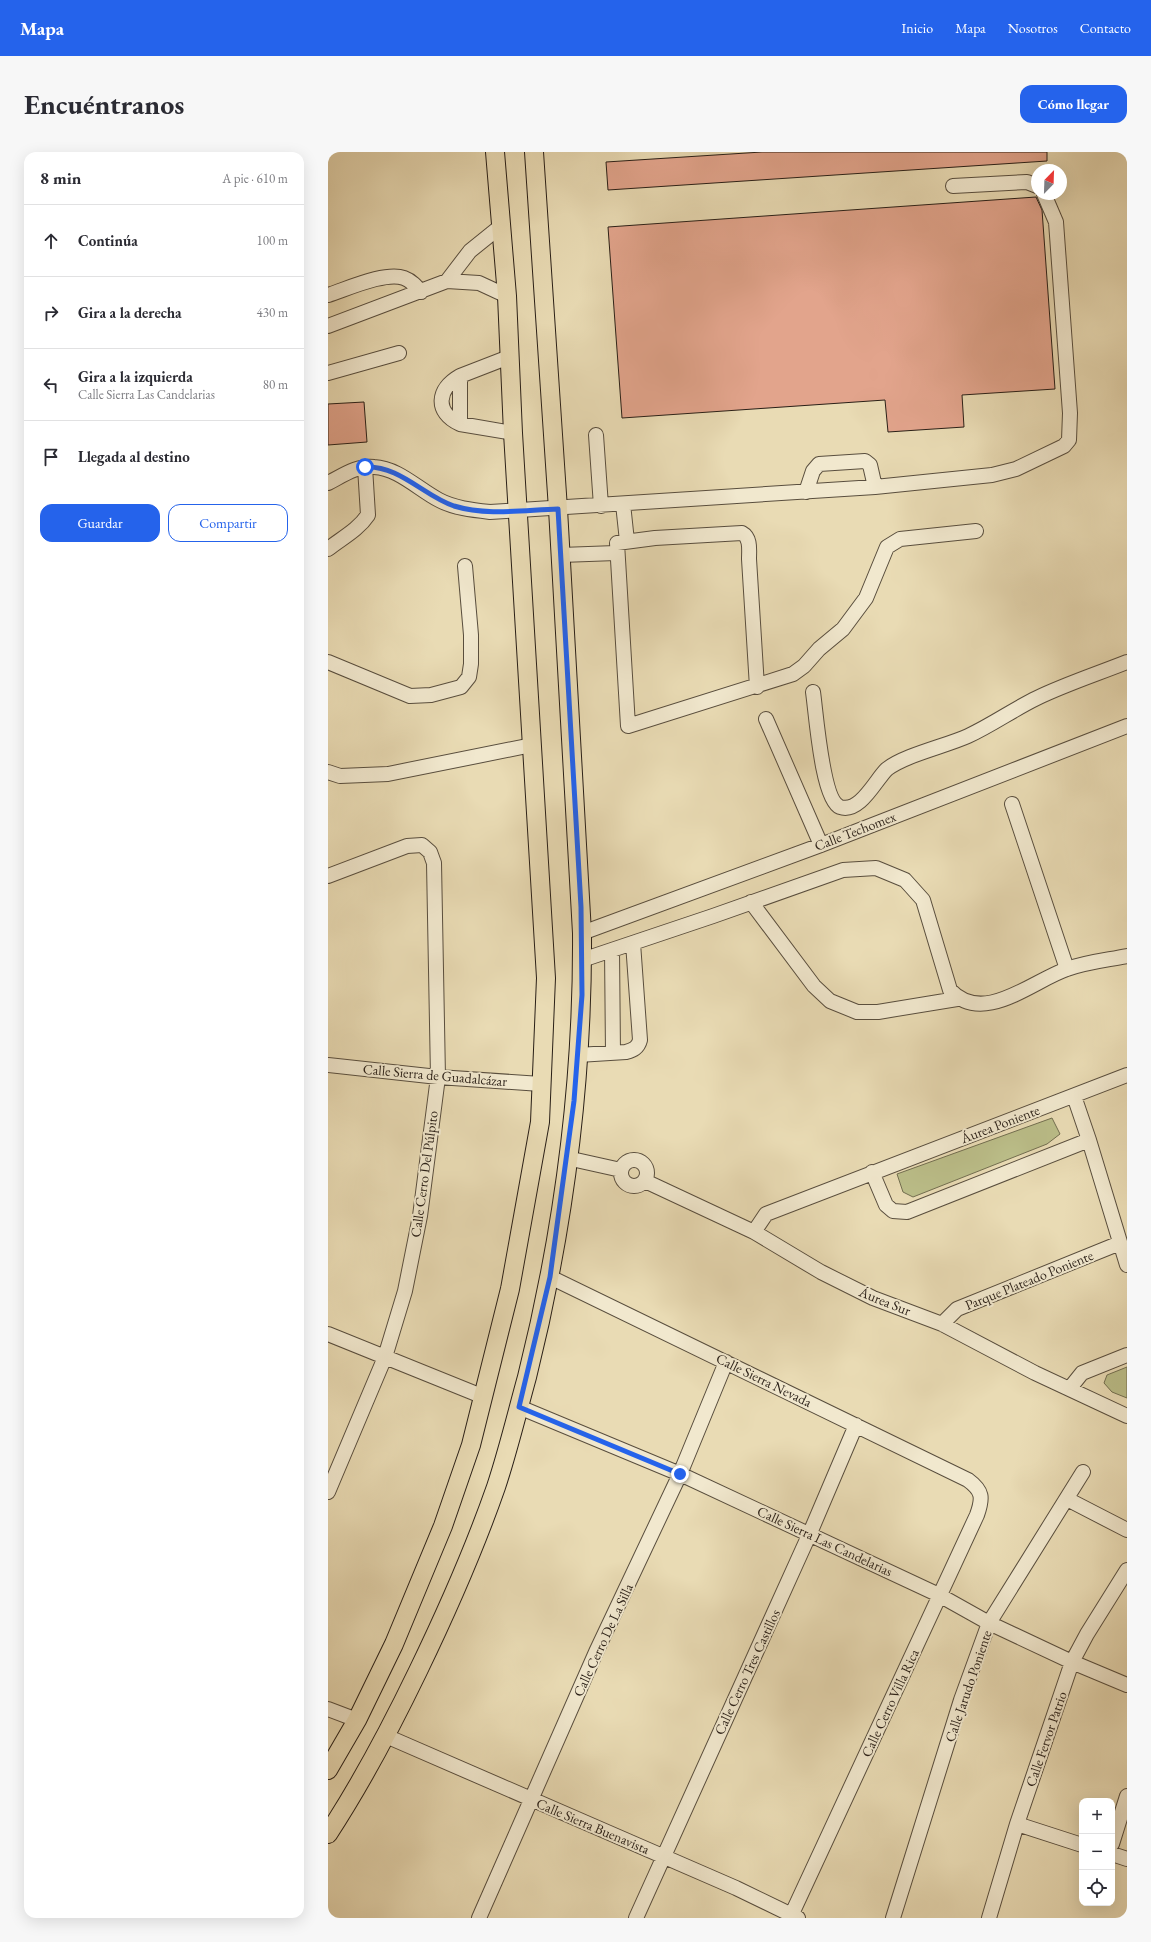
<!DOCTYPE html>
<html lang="es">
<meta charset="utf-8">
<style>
body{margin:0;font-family:"EB Garamond",serif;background:#f7f7f7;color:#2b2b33}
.controls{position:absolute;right:12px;bottom:12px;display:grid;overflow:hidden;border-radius:8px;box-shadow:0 4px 16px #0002}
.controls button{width:36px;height:36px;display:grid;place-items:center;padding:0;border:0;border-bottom:1px solid #e1e1e2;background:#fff;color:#2b2b33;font:20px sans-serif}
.compass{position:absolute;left:703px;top:12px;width:36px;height:36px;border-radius:50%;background:#fff;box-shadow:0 4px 16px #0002;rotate:23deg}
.stop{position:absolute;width:12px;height:12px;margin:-9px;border:3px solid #2563eb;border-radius:50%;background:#fff}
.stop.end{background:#2563eb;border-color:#fff;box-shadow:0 1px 4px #0008}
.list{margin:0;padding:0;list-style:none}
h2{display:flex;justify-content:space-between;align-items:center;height:52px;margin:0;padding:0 16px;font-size:17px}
h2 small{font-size:13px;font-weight:400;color:#7c7c81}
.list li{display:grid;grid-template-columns:26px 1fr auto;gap:12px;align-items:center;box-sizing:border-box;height:72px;padding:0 16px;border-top:1px solid #e1e1e2}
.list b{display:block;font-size:15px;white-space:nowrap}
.list p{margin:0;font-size:13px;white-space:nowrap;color:#7c7c81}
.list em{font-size:13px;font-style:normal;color:#7c7c81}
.actions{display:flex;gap:8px;padding:12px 16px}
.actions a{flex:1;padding:9px 0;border:1px solid #2563eb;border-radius:12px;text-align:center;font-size:14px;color:#2563eb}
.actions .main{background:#2563eb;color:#fff}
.icon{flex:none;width:22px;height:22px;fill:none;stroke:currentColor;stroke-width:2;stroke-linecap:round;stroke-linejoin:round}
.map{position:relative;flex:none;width:799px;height:1766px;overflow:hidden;border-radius:12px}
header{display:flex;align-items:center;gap:24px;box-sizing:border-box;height:56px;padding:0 20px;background:#2563eb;color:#fff}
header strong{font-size:19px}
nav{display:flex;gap:22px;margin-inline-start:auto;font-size:14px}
.intro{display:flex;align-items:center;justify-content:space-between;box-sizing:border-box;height:96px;padding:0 24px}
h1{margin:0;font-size:28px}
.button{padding:10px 18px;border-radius:12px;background:#2563eb;color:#fff;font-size:14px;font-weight:700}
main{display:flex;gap:24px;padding:0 24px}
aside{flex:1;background:#fff;border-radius:12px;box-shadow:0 4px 16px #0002}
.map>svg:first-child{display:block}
</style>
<header>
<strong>Mapa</strong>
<nav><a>Inicio</a><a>Mapa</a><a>Nosotros</a><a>Contacto</a></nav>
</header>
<div class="intro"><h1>Encuéntranos</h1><a class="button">Cómo llegar</a></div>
<main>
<aside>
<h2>8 min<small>A pie · 610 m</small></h2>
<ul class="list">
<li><svg class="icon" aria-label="ahead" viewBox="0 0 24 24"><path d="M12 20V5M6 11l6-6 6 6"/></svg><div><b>Continúa</b></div><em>100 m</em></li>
<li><svg class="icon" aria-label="right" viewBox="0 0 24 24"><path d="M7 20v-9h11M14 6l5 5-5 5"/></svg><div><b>Gira a la derecha</b></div><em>430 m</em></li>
<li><svg class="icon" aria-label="left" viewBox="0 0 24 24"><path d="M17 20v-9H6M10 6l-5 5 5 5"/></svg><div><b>Gira a la izquierda</b><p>Calle Sierra Las Candelarias</p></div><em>80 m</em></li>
<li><svg class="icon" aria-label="arrive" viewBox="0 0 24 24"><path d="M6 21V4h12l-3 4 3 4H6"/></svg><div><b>Llegada al destino</b></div></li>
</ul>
<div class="actions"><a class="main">Guardar</a><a>Compartir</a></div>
</aside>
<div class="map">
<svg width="799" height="1766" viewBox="0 0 799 1766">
<rect width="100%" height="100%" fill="#e9dbb4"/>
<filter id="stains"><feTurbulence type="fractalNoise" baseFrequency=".005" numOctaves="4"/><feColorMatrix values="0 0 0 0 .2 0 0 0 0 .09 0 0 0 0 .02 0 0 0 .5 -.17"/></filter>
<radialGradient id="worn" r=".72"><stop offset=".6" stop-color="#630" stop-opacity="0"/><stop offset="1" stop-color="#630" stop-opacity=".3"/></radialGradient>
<path fill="#bbbe89" stroke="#726e50" d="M 724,966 L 732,982 L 719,992 L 585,1045 L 575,1040 L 569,1022 Z
M 799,1215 L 799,1246 L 784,1240 L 776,1231 L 779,1223 Z"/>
<path fill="#e2a48c" stroke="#291f17" d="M 434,0 L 719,0 L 719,9 L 280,38 L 278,10 Z
M 708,45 L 714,58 L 727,237 L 634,243 L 636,275 L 560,280 L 557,248 L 294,266 L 280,75 Z
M 36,250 L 39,290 L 0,293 L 0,252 Z"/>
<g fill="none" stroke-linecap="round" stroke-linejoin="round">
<g stroke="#594e3e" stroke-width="16">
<path id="minor" d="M 625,34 L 699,30 L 709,34
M 119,129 L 142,99 L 173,74
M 0,143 C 19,137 58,119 76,126 C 84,129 88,134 93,140
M 0,174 L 119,129 L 151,131 L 179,144
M 181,205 L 132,224 L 132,272 L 185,281
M 0,221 L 71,201
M 132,272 C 106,260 109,237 132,224
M 268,283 L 273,354
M 0,331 C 14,324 29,313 46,315 C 70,316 90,337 111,348 C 126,356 144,358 162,360 L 547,335 L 664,323 L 688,317 L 736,294 L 741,288 L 742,261 L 728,70 L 716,42
M 478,340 L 485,319 L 491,312 L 537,309 L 542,313 L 547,335
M 295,352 L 299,389
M 0,397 C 14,386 30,378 40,363 L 37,315
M 233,403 L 288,401
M 0,510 L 82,544 L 103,543 L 133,535 L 141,525 L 143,512 L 143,483 L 137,414
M 429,535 L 421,407 C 421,398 423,386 414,381 L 327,386 L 289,391 L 300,574 L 465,522 L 476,514 L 491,497 L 515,477 L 538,446 L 559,395 L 572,387 L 648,379
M 485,540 C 488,560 494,648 512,655 C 532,662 548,627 559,617 C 577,603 618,594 640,584 C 664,573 686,557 709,546 C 738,532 769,522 799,510
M 438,567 L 493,693
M 0,620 L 12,624 L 60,622 L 204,593
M 684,652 L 739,817
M 0,724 L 79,694 L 94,693 L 102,700 L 106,711 L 110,925 L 92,1064 L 77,1139 L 57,1205 L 0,1340
M 423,750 L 486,834 L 502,849 L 529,860 L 550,860 L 629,847
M 254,781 L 493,693 L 799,574
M 284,798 L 285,901
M 254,808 L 385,764 L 515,718 L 548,716 L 577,728 L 595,748 L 622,838 C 655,874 704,829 739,817 C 758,810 779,808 799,804
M 250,903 L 298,900 C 305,898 310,896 312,888 L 305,791
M 0,913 L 110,925 L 213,932
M 746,944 L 761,988 L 799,1113
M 239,1006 L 293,1018
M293 1021a13 13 0 1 1 26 0a13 13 0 1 1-26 0Z
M 544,1020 L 558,1053 L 565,1059 L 579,1060 L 761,988
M 317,1029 L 426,1080 L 493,1120 L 545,1146 L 614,1172 L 707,1221 L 799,1264
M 426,1080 L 438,1062 L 799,923
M 222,1125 L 640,1328 C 655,1339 655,1346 649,1363 L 462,1766
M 614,1172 L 629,1157 L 792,1091
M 0,1182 L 156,1245
M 742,1236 L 754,1221 L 799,1203
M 191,1255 L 352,1322 L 611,1443 L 661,1471 L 744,1510 L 799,1533
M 739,1347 L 799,1378
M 0,1557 L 29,1568
M 58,1584 L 408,1736 L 470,1766
M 689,1672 L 754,1693
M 784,1692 L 799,1644
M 784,1702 L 799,1707
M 151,1766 L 268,1500 L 352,1322 L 398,1210
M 308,1766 L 482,1381 L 528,1273
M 565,1766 L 633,1548 L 661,1471 L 755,1320
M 661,1766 L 689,1672 L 744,1510 L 759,1482 L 799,1418"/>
</g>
<g stroke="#291f17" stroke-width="20">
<path id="major" d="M 0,1618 L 29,1568 L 66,1492 L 115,1374 L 143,1293 L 182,1137 L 212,970 L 218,826 L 185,281 L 179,144 L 167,0
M 0,1682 C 34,1630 63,1575 90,1519 C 119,1459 146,1398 168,1335 C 180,1299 189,1261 199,1225 C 235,1081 255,929 254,781 L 230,357 L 206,0"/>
</g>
<use href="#minor" stroke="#f1e8ce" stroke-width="14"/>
<use href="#major" stroke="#e9dbb4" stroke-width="18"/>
</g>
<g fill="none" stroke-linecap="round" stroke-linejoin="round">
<path stroke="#2563eb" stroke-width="5" d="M 37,315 C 71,313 96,344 126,354 C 159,364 196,358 230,357 L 253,755 L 254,843 L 246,949 L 222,1125 L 191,1255 L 352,1322"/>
</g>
<g text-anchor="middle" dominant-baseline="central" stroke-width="4" stroke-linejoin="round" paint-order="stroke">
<g font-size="14" fill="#291f17" stroke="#f1e8ce">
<text transform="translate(527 679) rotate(-21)">Calle Techomex</text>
<text transform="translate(107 923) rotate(5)">Calle Sierra de Guadalcázar</text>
<text transform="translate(672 972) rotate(-21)">Áurea Poniente</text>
<text transform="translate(96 1022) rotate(-82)">Calle Cerro Del Púlpito</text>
<text transform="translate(701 1128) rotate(-22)">Parque Plateado Poniente</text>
<text transform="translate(557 1149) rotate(22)">Áurea Sur</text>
<text transform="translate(436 1228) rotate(26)">Calle Sierra Nevada</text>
<text transform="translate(497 1389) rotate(25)">Calle Sierra Las Candelarias</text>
<text transform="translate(275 1488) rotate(-65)">Calle Cerro De La Silla</text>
<text transform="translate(419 1520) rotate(-65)">Calle Cerro Tres Castillos</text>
<text transform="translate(640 1534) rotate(-71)">Calle Jarudo Poniente</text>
<text transform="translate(562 1551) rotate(-65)">Calle Cerro Villa Rica</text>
<text transform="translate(718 1587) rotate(-71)">Calle Fervor Patrio</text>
<text transform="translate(265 1674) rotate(23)">Calle Sierra Buenavista</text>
</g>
</g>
<rect width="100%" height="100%" filter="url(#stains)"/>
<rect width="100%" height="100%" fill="url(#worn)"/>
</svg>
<div class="controls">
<button>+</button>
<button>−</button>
<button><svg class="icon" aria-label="locate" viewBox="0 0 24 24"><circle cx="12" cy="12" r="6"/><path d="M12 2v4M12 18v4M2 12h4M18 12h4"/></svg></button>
</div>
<svg class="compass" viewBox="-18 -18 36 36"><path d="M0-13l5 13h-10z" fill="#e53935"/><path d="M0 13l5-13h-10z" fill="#7c7c81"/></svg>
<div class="stop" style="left:37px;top:315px"></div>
<div class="stop end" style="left:352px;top:1322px"></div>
</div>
</main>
